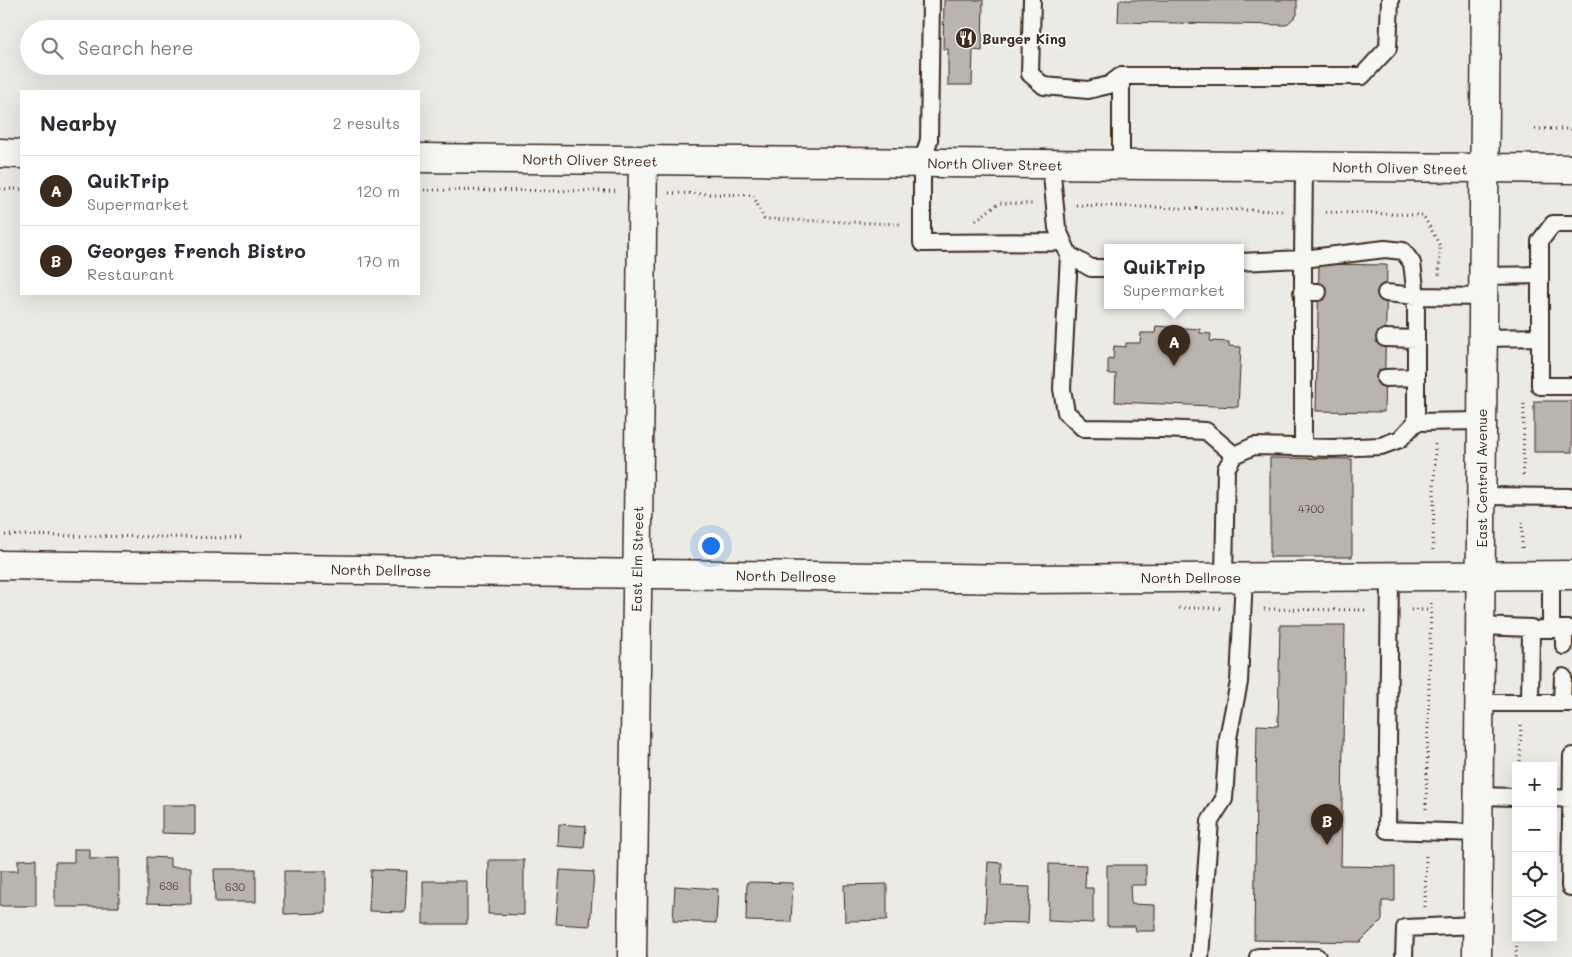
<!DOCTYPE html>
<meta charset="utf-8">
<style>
body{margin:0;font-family:Mali,sans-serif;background:#f7f7f7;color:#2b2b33}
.controls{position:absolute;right:15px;bottom:15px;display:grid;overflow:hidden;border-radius:0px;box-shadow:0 5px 20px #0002}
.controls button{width:45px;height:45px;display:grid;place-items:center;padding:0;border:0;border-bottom:1px solid #e1e1e2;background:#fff;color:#2b2b33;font:25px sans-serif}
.you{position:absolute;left:710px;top:545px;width:18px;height:18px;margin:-12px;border:4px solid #fff;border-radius:50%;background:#1a73e8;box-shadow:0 0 0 8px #1a73e833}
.badge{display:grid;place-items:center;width:32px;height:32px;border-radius:50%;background:#3b2a1e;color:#fff;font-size:16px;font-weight:700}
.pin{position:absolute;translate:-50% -41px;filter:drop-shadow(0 1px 2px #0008)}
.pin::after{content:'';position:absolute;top:26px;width:18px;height:15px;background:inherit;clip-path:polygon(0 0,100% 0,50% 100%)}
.popup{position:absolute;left:1104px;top:244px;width:140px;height:65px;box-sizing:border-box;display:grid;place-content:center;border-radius:0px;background:#fff;filter:drop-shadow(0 1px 4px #0005);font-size:16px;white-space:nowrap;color:#7c7c81}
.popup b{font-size:19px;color:#2b2b33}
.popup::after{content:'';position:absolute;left:50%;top:100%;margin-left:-10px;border:10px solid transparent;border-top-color:#fff}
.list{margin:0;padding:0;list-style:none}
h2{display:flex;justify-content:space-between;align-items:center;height:65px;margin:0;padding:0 20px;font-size:21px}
h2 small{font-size:16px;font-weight:400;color:#7c7c81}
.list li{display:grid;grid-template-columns:32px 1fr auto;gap:15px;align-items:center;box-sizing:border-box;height:70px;padding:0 20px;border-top:1px solid #e1e1e2}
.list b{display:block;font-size:19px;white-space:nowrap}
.list p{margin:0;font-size:16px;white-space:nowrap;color:#7c7c81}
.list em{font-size:16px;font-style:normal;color:#7c7c81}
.icon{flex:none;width:28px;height:28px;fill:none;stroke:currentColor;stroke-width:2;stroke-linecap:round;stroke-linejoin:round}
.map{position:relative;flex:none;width:1572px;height:957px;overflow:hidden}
.search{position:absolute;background:#fff;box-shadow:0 5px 20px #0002;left:20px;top:20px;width:400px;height:55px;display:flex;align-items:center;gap:12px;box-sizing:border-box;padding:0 18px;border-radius:28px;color:#7c7c81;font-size:19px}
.panel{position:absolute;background:#fff;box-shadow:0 5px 20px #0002;left:20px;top:90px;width:400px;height:205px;border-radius:0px}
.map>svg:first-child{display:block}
</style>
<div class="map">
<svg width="1572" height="957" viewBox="0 0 1572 957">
<rect width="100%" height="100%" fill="#ebeae5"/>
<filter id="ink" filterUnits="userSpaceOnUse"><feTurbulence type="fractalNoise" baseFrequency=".02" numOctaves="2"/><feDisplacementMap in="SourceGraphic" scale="10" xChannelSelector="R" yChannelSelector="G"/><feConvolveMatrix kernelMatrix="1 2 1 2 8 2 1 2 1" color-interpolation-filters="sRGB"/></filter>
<g filter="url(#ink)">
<path fill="#bab4ae" stroke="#3b2a1e" d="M 944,0 L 983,0 L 982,51 L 973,50 L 972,85 L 948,85 L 948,49 L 943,49 Z
M 1119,0 L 1297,0 L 1297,15 L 1286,25 L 1118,22 Z
M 1319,264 L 1387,265 L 1384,412 L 1316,411 Z
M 1156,326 L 1200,329 L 1200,333 L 1211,334 L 1210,341 L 1229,342 L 1229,346 L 1241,347 L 1238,407 L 1115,402 L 1116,374 L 1108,374 L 1108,358 L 1113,359 L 1114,346 L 1126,347 L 1126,343 L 1140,343 L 1141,333 L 1155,333 Z
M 1534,401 L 1572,401 L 1572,452 L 1534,452 Z
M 1270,458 L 1352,459 L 1352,557 L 1270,557 Z
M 1280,625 L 1345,625 L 1341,866 L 1395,867 L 1395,901 L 1382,901 L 1382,920 L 1360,942 L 1254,940 L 1257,725 L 1278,726 Z
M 162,805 L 195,805 L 195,834 L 162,833 Z
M 559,824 L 586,826 L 584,848 L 558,846 Z
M 74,849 L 90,849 L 90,859 L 119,858 L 119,907 L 55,907 L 55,862 L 74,862 Z
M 147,857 L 170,858 L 170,867 L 191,867 L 191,904 L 147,903 Z
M 36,859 L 36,906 L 0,906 L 0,871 L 18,871 L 18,860 Z
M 489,860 L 524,860 L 524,915 L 488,914 Z
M 988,862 L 1002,863 L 1001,886 L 1030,887 L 1028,923 L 985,922 Z
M 1049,864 L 1086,865 L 1085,888 L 1093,888 L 1093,923 L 1048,921 Z
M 1107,865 L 1146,865 L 1146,885 L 1130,885 L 1131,904 L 1155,905 L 1155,931 L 1136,931 L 1135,926 L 1107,926 Z
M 214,869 L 256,869 L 256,902 L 215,902 Z
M 371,870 L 407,871 L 405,912 L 369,911 Z
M 560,870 L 594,872 L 590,926 L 556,924 Z
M 284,871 L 326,871 L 326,913 L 284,914 Z
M 423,881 L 467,881 L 467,924 L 423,924 Z
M 747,882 L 793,883 L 791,922 L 746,921 Z
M 887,884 L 887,920 L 845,921 L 844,885 Z
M 675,886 L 718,889 L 716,923 L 673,921 Z"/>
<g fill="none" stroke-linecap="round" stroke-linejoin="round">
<g stroke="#3b2a1e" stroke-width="20">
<path id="lane" d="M 931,0 L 929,140 L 922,163 L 922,243 L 1063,242
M 1032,0 L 1030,74 L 1044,86 L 1088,90 L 1109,85 L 1121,76
M 1051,164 L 1057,228 L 1069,255 L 1091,268 L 1108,268
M 1121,165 L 1121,76 L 1362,76 L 1388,48 L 1390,0
M 1304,167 L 1303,259 L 1385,249 L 1403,251 L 1412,263 L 1416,296 L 1386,293
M 1572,224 L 1553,224 L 1540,241 L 1540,386 L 1572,386
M 1069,255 L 1062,389 L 1066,412 L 1083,428 L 1162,429 L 1206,431 L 1234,455
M 1240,262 L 1303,259 L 1303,447
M 1483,276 L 1540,275
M 1302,292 L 1318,292
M 1385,338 L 1416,339
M 1482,338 L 1540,337
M 1385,378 L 1416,377
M 1481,421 L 1416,422 L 1416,296 L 1483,297
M 1481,496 L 1572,497
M 1390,576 L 1387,830 L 1478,833
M 1224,577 L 1226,469 L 1234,455 L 1254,446 L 1333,448 L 1381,446 L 1400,439 L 1416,422
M 1479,626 L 1531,628 L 1530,703
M 1541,629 L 1572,629
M 1551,629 L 1551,575
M 1564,646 L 1564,629
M 1479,703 L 1572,703
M 1562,703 L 1563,677
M 1572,756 L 1570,887 L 1572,887
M 1478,796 L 1516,797
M 1553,798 L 1571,799
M 1200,957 L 1210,821 L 1224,799 L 1228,738 L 1239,682 L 1244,577
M 1258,957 L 1317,957
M 1404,957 L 1405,928 L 1477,925"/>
</g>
<g stroke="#3b2a1e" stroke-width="31">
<path id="street" d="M 0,565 L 1022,579 L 1572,575
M 632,957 L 643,161"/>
</g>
<g stroke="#3b2a1e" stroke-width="31">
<path id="secondary" d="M 0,153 L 21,154
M 419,158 L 1572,169
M 1477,957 L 1486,0"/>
</g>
<path stroke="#3b2a1e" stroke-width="3" stroke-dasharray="1 4" stroke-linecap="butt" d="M 1535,129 L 1572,129
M 0,189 L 21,189
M 419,190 L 616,191
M 669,193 L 753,195 L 764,219 L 900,224
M 1076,205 L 1282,211
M 1326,212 L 1423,215 L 1440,246 L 1439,275
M 976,220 L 999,203 L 1034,204
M 1523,475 L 1524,401
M 0,535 L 242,538
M 1522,548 L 1522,519
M 1433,550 L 1435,443
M 1179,608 L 1222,608
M 1264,609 L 1367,610
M 1411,610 L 1430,610
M 1520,766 L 1521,724
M 1426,809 L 1431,603
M 1425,907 L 1426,853
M 1516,957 L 1517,938"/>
<use href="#lane" stroke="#f6f6f2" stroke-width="16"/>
<use href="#street" stroke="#f6f6f2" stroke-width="28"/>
<use href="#secondary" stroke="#f6f6f2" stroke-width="28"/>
</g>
</g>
<defs>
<g id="restaurant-disc" transform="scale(1.125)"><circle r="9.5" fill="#3b2a1e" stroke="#f6f6f2"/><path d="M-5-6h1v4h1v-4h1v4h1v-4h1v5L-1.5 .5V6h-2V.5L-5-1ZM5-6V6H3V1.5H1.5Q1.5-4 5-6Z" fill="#fff"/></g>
</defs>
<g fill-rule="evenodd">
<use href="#restaurant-disc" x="966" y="38"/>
</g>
<g text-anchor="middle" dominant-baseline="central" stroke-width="4" stroke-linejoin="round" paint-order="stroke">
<g font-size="11" fill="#5b4c42">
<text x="1311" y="508">4700</text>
<text x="169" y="885">636</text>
<text x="235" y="886">630</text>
</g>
<g font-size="14" font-weight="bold" fill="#3b2a1e" stroke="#f6f6f2" text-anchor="start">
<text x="982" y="38">Burger King</text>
</g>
<g font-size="14" fill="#3b2a1e" stroke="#f6f6f2">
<text transform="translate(590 160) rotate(1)">North Oliver Street</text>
<text transform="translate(995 164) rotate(1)">North Oliver Street</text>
<text transform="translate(1400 168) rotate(1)">North Oliver Street</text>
<text transform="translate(1481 478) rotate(-90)">East Central Avenue</text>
<text transform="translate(637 559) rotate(-89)">East Elm Street</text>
<text transform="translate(381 570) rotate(1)">North Dellrose</text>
<text transform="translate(786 576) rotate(1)">North Dellrose</text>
<text x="1191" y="577">North Dellrose</text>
</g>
</g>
</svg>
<div class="controls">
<button>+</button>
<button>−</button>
<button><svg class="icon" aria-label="locate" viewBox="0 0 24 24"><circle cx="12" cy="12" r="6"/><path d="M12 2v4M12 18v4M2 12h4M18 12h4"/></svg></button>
<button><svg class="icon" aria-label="layers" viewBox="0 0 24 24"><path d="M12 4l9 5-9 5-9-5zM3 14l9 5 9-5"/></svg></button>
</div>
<div class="you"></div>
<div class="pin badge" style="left:1174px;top:366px">A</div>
<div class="popup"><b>QuikTrip</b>Supermarket</div>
<div class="pin badge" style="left:1327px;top:845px">B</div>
<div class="search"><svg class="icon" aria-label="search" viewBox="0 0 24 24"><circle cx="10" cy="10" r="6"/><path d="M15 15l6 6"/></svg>Search here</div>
<section class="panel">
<h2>Nearby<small>2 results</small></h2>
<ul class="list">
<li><span class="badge">A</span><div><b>QuikTrip</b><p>Supermarket</p></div><em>120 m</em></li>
<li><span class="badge">B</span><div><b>Georges French Bistro</b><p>Restaurant</p></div><em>170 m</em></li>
</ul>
</section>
</div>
